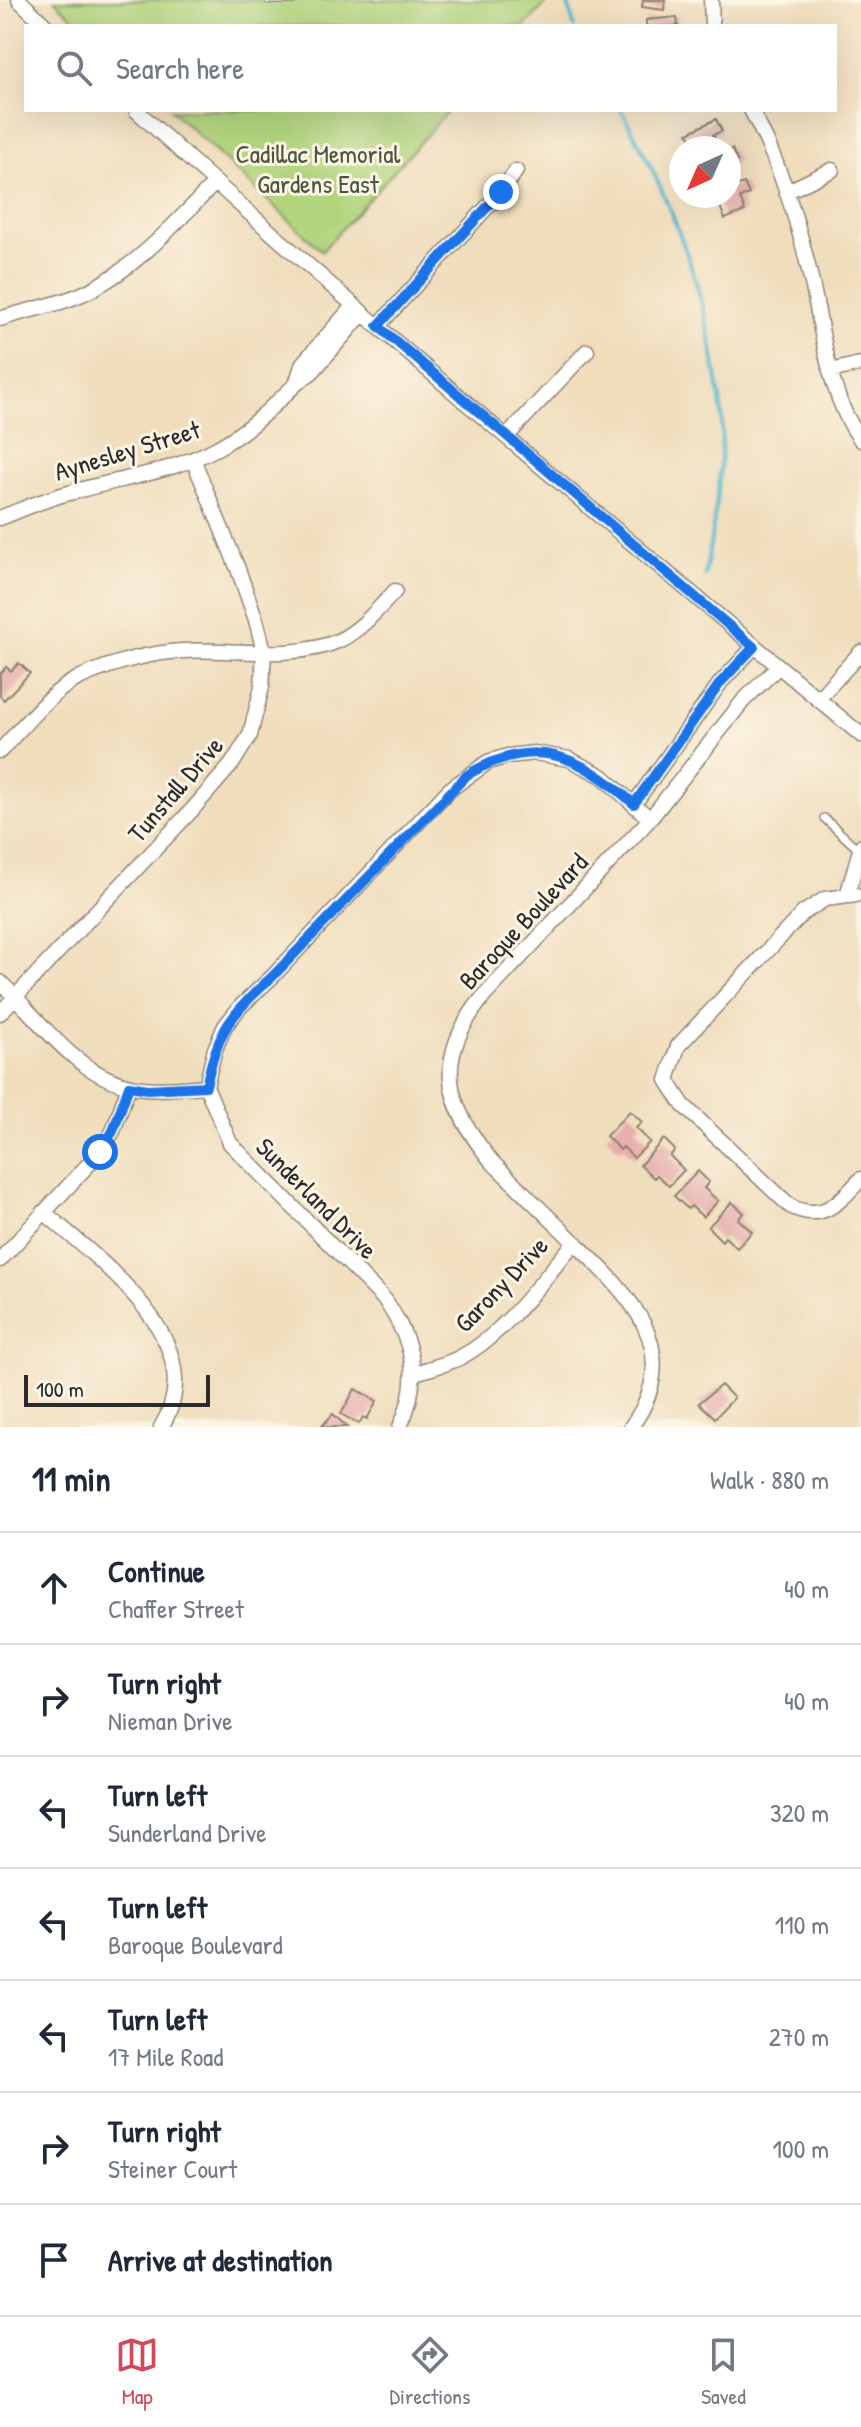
<!DOCTYPE html>
<meta charset="utf-8">
<style>
body{margin:0;font-family:"Patrick Hand",sans-serif;background:#f6f6f7;color:#1f2937}
.compass{position:absolute;left:669px;top:136px;width:72px;height:72px;border-radius:50%;background:#fff;box-shadow:0 8px 32px #0002;rotate:225deg}
.scale{position:absolute;left:24px;bottom:20px;width:186px;box-sizing:border-box;padding-left:8px;border:4px solid #2b2b2b;border-top:0;font-size:22px;line-height:28px;white-space:nowrap;color:#2b2b2b;-webkit-text-stroke:6px #fcf5e5;paint-order:stroke}
.stop{position:absolute;width:24px;height:24px;margin:-18px;border:6px solid #1a73e8;border-radius:50%;background:#fff}
.stop.end{background:#1a73e8;border-color:#fff;box-shadow:0 2px 8px #0008}
.list{margin:0;padding:0;list-style:none}
h2{display:flex;justify-content:space-between;align-items:center;height:104px;margin:0;padding:0 32px;font-size:34px}
h2 small{font-size:26px;font-weight:400;color:#747a83}
.list li{display:grid;grid-template-columns:52px 1fr auto;gap:24px;align-items:center;box-sizing:border-box;height:112px;padding:0 32px;border-top:2px solid #e0e1e3}
.list b{display:block;font-size:30px;white-space:nowrap}
.list p{margin:0;font-size:26px;white-space:nowrap;color:#747a83}
.list em{font-size:26px;font-style:normal;color:#747a83}
.icon{flex:none;width:44px;height:44px;fill:none;stroke:currentColor;stroke-width:2;stroke-linecap:round;stroke-linejoin:round}
.map{position:relative;flex:none;width:861px;height:1427px;overflow:hidden}
.search{position:absolute;background:#fff;box-shadow:0 8px 32px #0002;left:24px;right:24px;top:24px;height:88px;display:flex;align-items:center;gap:20px;box-sizing:border-box;padding:0 28px;border-radius:0px;color:#747a83;font-size:30px}
.sheet{height:888px;background:#fff}
nav{display:flex;justify-content:space-around;align-items:center;box-sizing:border-box;height:112px;border-top:2px solid #e0e1e3;background:#fff;font-size:22px;color:#747a83}
nav a{display:grid;justify-items:center;gap:4px}
nav .on{color:#d1495b}
.map>svg:first-child{display:block}
</style>
<div class="map">
<svg width="861" height="1427" viewBox="0 0 861 1427">
<rect width="100%" height="100%" fill="#fcf5e5"/>
<filter id="ink" filterUnits="userSpaceOnUse"><feTurbulence type="fractalNoise" baseFrequency=".0125" numOctaves="2"/><feDisplacementMap in="SourceGraphic" scale="16" xChannelSelector="R" yChannelSelector="G"/><feConvolveMatrix kernelMatrix="1 2 1 2 8 2 1 2 1" color-interpolation-filters="sRGB"/></filter>
<filter id="wash" filterUnits="userSpaceOnUse"><feTurbulence type="fractalNoise" baseFrequency=".006" numOctaves="4" result="noise"/><feDisplacementMap in="SourceGraphic" scale="32" xChannelSelector="R" yChannelSelector="G"/><feGaussianBlur stdDeviation="1.8" result="paint"/><feColorMatrix in="noise" values="0 0 0 0 0 0 0 0 0 0 0 0 0 0 0 0 0 1.4 0 .05"/><feComposite in="paint" operator="in"/></filter>
<g filter="url(#wash)">
<rect width="100%" height="100%" fill="#f0ddbc"/>
<path fill="#b1d47d" stroke="#6e8054" stroke-width="2" d="M 54,0 L 549,0 L 525,26 L 82,26 Z
M 171,110 L 449,110 L 322,251 Z"/>
<g fill="none" stroke-linecap="round" stroke-linejoin="round">
<path stroke="#50b8cd" stroke-width="4" d="M 567,0 L 574,26
M 621,110 C 667,191 703,282 716,374 C 718,388 721,402 722,416 C 723,470 714,522 705,575"/>
</g>
<g id="blocks">
<path fill="#e7afad" d="M 643,0 L 665,0 L 664,10 L 642,7 Z
M 677,17 L 678,26 L 646,26 L 646,20 Z
M 716,119 L 722,131 L 713,135 L 720,148 L 696,148 L 688,133 Z
M 732,149 L 737,161 L 729,165 L 735,178 L 729,181 L 729,151 Z
M 744,183 L 749,194 L 740,198 L 745,211 L 725,219 L 716,196 L 729,196 L 729,188 Z
M 19,663 L 30,673 L 4,700 L 0,696 L 0,674 L 6,667 L 11,671 Z
M 630,1111 L 642,1122 L 636,1128 L 650,1142 L 634,1158 L 623,1147 L 620,1150 L 606,1136 Z
M 664,1139 L 675,1150 L 670,1156 L 684,1170 L 669,1186 L 657,1175 L 654,1178 L 640,1165 Z
M 698,1171 L 709,1182 L 704,1188 L 718,1201 L 703,1217 L 691,1206 L 688,1209 L 674,1196 Z
M 732,1202 L 744,1213 L 738,1219 L 752,1232 L 737,1248 L 725,1237 L 722,1241 L 708,1227 Z
M 721,1385 L 734,1398 L 715,1418 L 699,1403 Z
M 355,1389 L 377,1401 L 367,1419 L 363,1417 L 359,1424 L 341,1414 Z
M 333,1414 L 347,1427 L 321,1427 Z"/>
</g>
</g>
<g filter="url(#ink)">
<use href="#blocks" fill-opacity="0" stroke="#8e8474" stroke-width="2"/>
<g fill="none" stroke-linecap="round" stroke-linejoin="round">
<g stroke="#8e8474" stroke-width="10">
<path id="service" d="M 269,0 L 293,0
M 824,818 L 859,850"/>
</g>
<g stroke="#8e8474" stroke-width="17">
<path id="minor" d="M 19,0 L 46,26
M 711,0 L 712,26
M 136,110 C 371,327 617,531 861,735
M 751,110 C 780,163 799,224 812,283 C 824,336 828,396 861,440
M 786,192 L 832,170
M 354,305 L 303,363 L 296,384 L 313,371 L 363,313
M 0,319 C 30,309 66,304 94,288 C 141,263 178,220 215,183
M 378,326 L 501,192 L 516,171
M 830,371 L 861,364
M 507,436 L 587,351
M 0,518 C 23,509 45,499 69,493 C 117,479 170,473 215,449 C 246,433 271,408 296,384
M 818,699 L 861,652
M 0,751 C 24,726 49,692 81,677 C 113,663 148,653 182,651 C 230,648 296,661 340,640 C 362,629 378,609 395,591
M 634,804 L 721,682 L 754,647
M 856,895 L 825,899 L 803,913 L 678,1046 L 667,1080 L 683,1105 L 790,1206 C 823,1223 839,1202 861,1179
M 847,896 L 861,846
M 0,982 C 39,1018 75,1075 131,1086 C 155,1091 181,1088 206,1086
M 0,1013 L 192,810 L 232,764 L 250,735 L 262,687 L 264,651 L 256,620 L 238,569 L 193,459
M 44,1212 C 99,1261 215,1342 161,1427
M 0,1260 L 100,1152 L 113,1131 L 129,1086
M 414,1373 C 430,1368 446,1365 461,1357 C 505,1334 542,1280 575,1242
M 400,1427 C 422,1378 414,1343 385,1300 L 230,1143 L 206,1086 L 215,1049 L 225,1026 L 240,1007 L 273,976 L 449,790 L 488,762 L 508,756 L 535,753 L 569,759 L 602,776 L 650,819
M 631,1427 C 688,1348 627,1293 572,1240 C 545,1214 519,1188 493,1163 C 444,1104 433,1058 484,996 L 650,819 L 743,701 L 778,667"/>
</g>
<use href="#service" stroke="#fff" stroke-width="7"/>
<use href="#minor" stroke="#fff" stroke-width="14"/>
</g>
</g>
<g fill="none" stroke-linecap="round" stroke-linejoin="round" filter="url(#ink)">
<path stroke="#1a73e8" stroke-width="10" d="M 100,1152 L 113,1131 L 129,1086 L 148,1089 L 206,1086 C 218,1029 231,1015 273,976 L 467,775 C 535,734 579,755 634,804 L 721,682 L 754,647 L 378,326 L 501,192"/>
</g>
<g text-anchor="middle" dominant-baseline="central" stroke-width="6" stroke-linejoin="round" paint-order="stroke">
<g font-size="26" fill="#4c5540" stroke="#fcf5e5">
<text x="318" y="153">Cadillac Memorial<tspan x="318" dy="30">Gardens East</tspan></text>
</g>
<g font-size="26" fill="#2b2b2b" stroke="#fcf5e5">
<text transform="translate(127 450) rotate(-17)">Aynesley Street</text>
<text transform="translate(175 789) rotate(-49)">Tunstall Drive</text>
<text transform="translate(523 921) rotate(-47)">Baroque Boulevard</text>
<text transform="translate(317 1198) rotate(45)">Sunderland Drive</text>
<text transform="translate(501 1284) rotate(-46)">Garony Drive</text>
</g>
</g>
</svg>
<svg class="compass" viewBox="-18 -18 36 36"><path d="M0-13l5 13h-10z" fill="#e53935"/><path d="M0 13l5-13h-10z" fill="#747a83"/></svg>
<div class="scale">100 m</div>
<div class="stop" style="left:100px;top:1152px"></div>
<div class="stop end" style="left:501px;top:192px"></div>
<div class="search"><svg class="icon" aria-label="search" viewBox="0 0 24 24"><circle cx="10" cy="10" r="6"/><path d="M15 15l6 6"/></svg>Search here</div>
</div>
<section class="sheet">
<h2>11 min<small>Walk · 880 m</small></h2>
<ul class="list">
<li><svg class="icon" aria-label="ahead" viewBox="0 0 24 24"><path d="M12 20V5M6 11l6-6 6 6"/></svg><div><b>Continue</b><p>Chaffer Street</p></div><em>40 m</em></li>
<li><svg class="icon" aria-label="right" viewBox="0 0 24 24"><path d="M7 20v-9h11M14 6l5 5-5 5"/></svg><div><b>Turn right</b><p>Nieman Drive</p></div><em>40 m</em></li>
<li><svg class="icon" aria-label="left" viewBox="0 0 24 24"><path d="M17 20v-9H6M10 6l-5 5 5 5"/></svg><div><b>Turn left</b><p>Sunderland Drive</p></div><em>320 m</em></li>
<li><svg class="icon" aria-label="left" viewBox="0 0 24 24"><path d="M17 20v-9H6M10 6l-5 5 5 5"/></svg><div><b>Turn left</b><p>Baroque Boulevard</p></div><em>110 m</em></li>
<li><svg class="icon" aria-label="left" viewBox="0 0 24 24"><path d="M17 20v-9H6M10 6l-5 5 5 5"/></svg><div><b>Turn left</b><p>17 Mile Road</p></div><em>270 m</em></li>
<li><svg class="icon" aria-label="right" viewBox="0 0 24 24"><path d="M7 20v-9h11M14 6l5 5-5 5"/></svg><div><b>Turn right</b><p>Steiner Court</p></div><em>100 m</em></li>
<li><svg class="icon" aria-label="arrive" viewBox="0 0 24 24"><path d="M6 21V4h12l-3 4 3 4H6"/></svg><div><b>Arrive at destination</b></div></li>
</ul>
</section>
<nav>
<a class="on"><svg class="icon" aria-label="map" viewBox="0 0 24 24"><path d="M3 6l6-2 6 2 6-2v14l-6 2-6-2-6 2zM9 4v14M15 6v14"/></svg>Map</a>
<a><svg class="icon" aria-label="directions" viewBox="0 0 24 24"><path d="M12 3l9 9-9 9-9-9zM9 14v-3h6M13 9l2 2-2 2"/></svg>Directions</a>
<a><svg class="icon" aria-label="saved" viewBox="0 0 24 24"><path d="M7 4h10v16l-5-4-5 4z"/></svg>Saved</a>
</nav>
